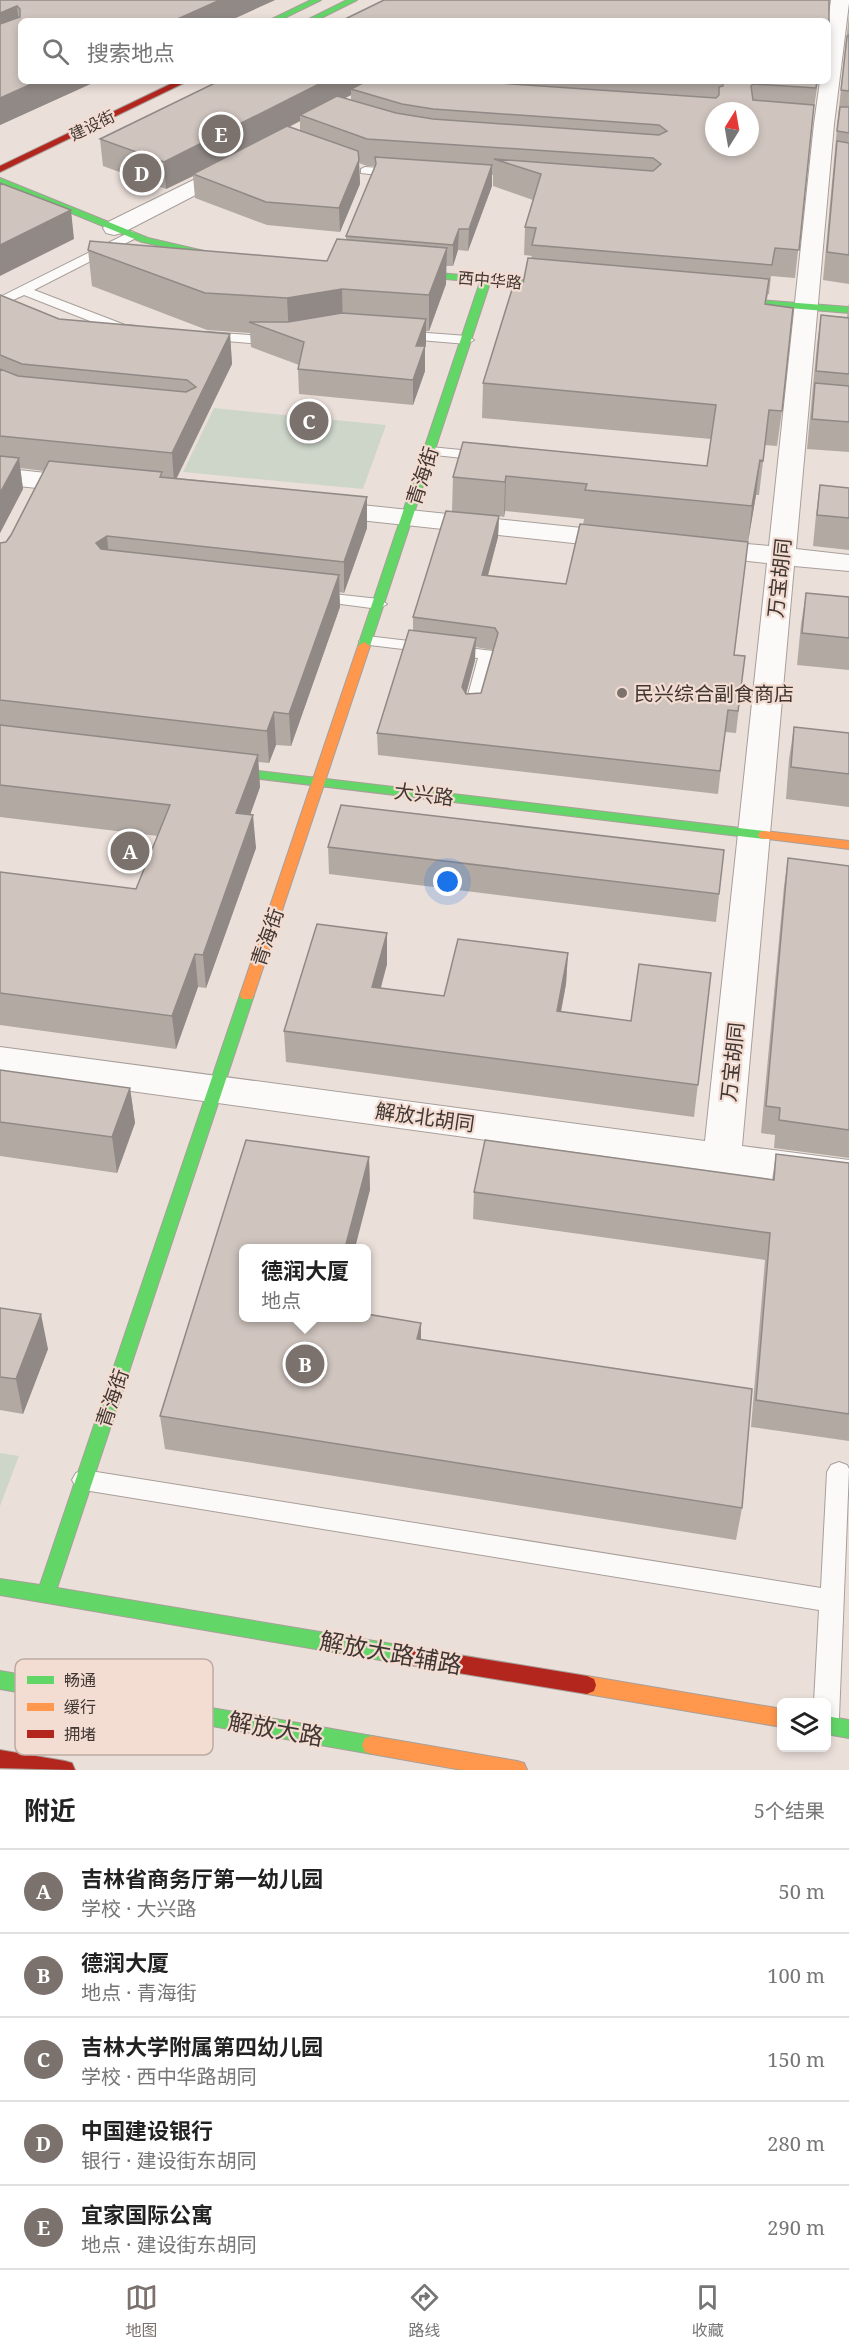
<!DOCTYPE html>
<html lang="zh">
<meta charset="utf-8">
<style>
body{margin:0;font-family:"Noto Serif","Noto Sans SC",serif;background:#f6f6f6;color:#222}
.controls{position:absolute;right:18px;bottom:18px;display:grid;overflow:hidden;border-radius:9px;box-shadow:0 3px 9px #0003}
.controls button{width:54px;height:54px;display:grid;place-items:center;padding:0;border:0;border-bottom:2px solid #e0e0e0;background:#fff;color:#222;font:30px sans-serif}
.compass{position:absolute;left:705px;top:102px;width:54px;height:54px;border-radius:50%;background:#fff;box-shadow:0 3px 9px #0003;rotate:11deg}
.you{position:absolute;left:448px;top:882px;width:21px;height:21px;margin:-15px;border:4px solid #fff;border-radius:50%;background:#1a73e8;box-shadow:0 0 0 9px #1a73e833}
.badge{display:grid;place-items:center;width:39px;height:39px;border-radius:50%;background:#7c726d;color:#fff;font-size:20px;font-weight:700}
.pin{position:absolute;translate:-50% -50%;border:3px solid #fff;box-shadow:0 2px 6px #0006}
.popup{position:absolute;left:239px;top:1244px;width:132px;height:78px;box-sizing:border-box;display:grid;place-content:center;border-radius:9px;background:#fff;filter:drop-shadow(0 2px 4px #0005);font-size:20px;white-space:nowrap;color:#767676}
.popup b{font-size:22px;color:#222}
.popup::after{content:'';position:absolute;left:50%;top:100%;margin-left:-12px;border:12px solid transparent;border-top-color:#fff}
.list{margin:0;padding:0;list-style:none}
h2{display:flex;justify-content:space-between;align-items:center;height:78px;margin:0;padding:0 24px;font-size:26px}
h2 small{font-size:20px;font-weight:400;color:#767676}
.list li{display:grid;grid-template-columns:39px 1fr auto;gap:18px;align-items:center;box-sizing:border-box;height:84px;padding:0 24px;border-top:2px solid #e0e0e0}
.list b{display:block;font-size:22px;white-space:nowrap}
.list p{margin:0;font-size:20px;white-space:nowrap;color:#767676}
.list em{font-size:20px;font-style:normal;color:#767676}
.icon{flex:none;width:33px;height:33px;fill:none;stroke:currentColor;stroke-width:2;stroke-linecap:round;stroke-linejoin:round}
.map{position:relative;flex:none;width:849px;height:1770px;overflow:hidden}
.search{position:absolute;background:#fff;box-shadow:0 3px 9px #0003;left:18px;right:18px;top:18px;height:66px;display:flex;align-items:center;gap:15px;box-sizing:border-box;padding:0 21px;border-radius:9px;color:#767676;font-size:22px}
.sheet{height:498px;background:#fff}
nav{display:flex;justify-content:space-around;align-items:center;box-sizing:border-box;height:84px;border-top:2px solid #e0e0e0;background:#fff;font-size:16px;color:#767676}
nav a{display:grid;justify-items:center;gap:3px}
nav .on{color:#7c726d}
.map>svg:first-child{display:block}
</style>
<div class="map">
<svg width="849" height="1770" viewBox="0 0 849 1770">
<rect width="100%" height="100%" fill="#ebdfd9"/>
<path fill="#ced6ca" d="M 214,408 L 386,425 L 363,489 L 183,472 Z
M 0,1453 L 19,1456 L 0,1506 Z"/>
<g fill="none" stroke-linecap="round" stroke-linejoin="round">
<g stroke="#a89f9a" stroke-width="2">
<path id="lane" d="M 365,167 L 396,169 L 402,173 L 396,177 L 361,173 L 361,169 Z
M 132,231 L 138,235 L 136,238 L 34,290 L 125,325 L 137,326 L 139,329 L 137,332 L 118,332 L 24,295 L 0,306 L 0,297 Z
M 401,331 L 467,336 L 474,340 L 467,344 L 396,338 L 394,335 Z
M 207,332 L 275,337 L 282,341 L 275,345 L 202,339 L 200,336 Z
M 430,447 L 482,452 L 489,456 L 482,460 L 425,454 L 423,451 L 425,448 Z
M 315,592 L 379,599 L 387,604 L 379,609 L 310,600 L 307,597 Z
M 367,636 L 493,651 L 495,654 L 478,714 L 466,714 L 464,710 L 478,658 L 361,644 L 359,641 Z
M 839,1462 L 847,1465 L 849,1469 L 839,1718 L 835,1727 L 826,1730 L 826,1702 L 814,1702 L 819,1610 L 84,1490 L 76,1487 L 72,1480 L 76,1473 L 84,1470 L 821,1588 L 827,1472 L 831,1465 Z"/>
</g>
<g stroke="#a89f9a" stroke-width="2">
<path id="street" d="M 831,0 L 849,0 L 849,3 L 834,124 L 796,549 L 849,555 L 849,571 L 794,566 L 742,1146 L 849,1160 L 849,1190 L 0,1073 L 0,1047 L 705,1141 L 767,563 L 702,556 L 692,554 L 688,548 L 692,542 L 702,540 L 769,546 L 814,124 L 820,81 L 828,81 L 828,21 Z
M 232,161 L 240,162 L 243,167 L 240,172 L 122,233 L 114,235 L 106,233 L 103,228 L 106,223 Z
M 0,468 L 83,477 L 92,479 L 96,485 L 92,491 L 83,493 L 0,484 Z
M 323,501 L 620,532 L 630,534 L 634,540 L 630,546 L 620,548 L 313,515 L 310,509 L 313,503 Z"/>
</g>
<g stroke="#a89f9a" stroke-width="2">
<path id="fast" d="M 311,0 L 321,0 L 278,21 L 268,21 Z
M 347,0 L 357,0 L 315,21 L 305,21 Z
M 0,178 L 148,238 L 230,257 L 225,260 L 142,242 L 0,184 Z
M 402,270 L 568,284 L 573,287 L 568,290 L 490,283 L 370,646 L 364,650 L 358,646 L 480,282 L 399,275 L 399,271 Z
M 721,297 L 849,307 L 849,313 L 718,302 L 716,300 Z
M 216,766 L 765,831 L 772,835 L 765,839 L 211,773 L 210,770 Z
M 247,990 L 252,991 L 254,995 L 57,1588 L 404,1646 L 411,1649 L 413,1655 L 411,1661 L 404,1664 L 0,1595 L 0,1579 L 40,1585 L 240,995 L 242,991 Z
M 0,1671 L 372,1736 L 379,1738 L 382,1745 L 379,1752 L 372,1754 L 0,1689 Z
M 826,1716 L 849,1720 L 849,1738 L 826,1734 Z"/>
</g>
<g stroke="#a89f9a" stroke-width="2">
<path id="slow" d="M 364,642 L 370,646 L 254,995 L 252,999 L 242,999 L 240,995 L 358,646 Z
M 765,831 L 849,841 L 849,849 L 760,838 L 758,835 L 760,832 Z
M 587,1676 L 782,1709 L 782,1727 L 587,1694 L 580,1691 L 578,1685 L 580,1679 Z
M 372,1736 L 517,1761 L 524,1763 L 527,1770 L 462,1770 L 372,1754 L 365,1752 L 362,1745 L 365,1738 Z"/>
</g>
<g stroke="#a89f9a" stroke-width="2">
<path id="jam" d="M 177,81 L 188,81 L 0,172 L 0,166 Z
M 404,1646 L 587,1676 L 594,1679 L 596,1685 L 594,1691 L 587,1694 L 404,1664 L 397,1661 L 395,1655 L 397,1649 Z
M 0,1750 L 65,1761 L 72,1763 L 75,1770 L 0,1768 Z"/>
</g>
<use href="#lane" fill="#fcfaf9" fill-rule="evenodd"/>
<use href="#street" fill="#fcfaf9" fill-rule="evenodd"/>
<use href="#fast" fill="#63d668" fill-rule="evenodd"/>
<use href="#slow" fill="#ff974d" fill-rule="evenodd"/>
<use href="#jam" fill="#b3261e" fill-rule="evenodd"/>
</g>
<path fill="#b2a9a3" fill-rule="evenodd" d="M 0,0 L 275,0 L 229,21 L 21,21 L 21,81 L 97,81 L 0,125 Z
M 849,15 L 849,284 L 823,280 L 838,117 Z
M 219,81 L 818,81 L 813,115 L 795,278 L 771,276 L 769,294 L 768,294 L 766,304 L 782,411 L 777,446 L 765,445 L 759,495 L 756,495 L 748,542 L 734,655 L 745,656 L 736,733 L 725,732 L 718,794 L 378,755 L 377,733 L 413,631 L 413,617 L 452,511 L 453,477 L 707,466 L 711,439 L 482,418 L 483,383 L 523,284 L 531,258 L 532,256 L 524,255 L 525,227 L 533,200 L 493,186 L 493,175 L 492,175 L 492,186 L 468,251 L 458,250 L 453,266 L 446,266 L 446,284 L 429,331 L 426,331 L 426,344 L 425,346 L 425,371 L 413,405 L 299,394 L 298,369 L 299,365 L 251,347 L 250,333 L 207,330 L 92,286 L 88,250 L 327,261 L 346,240 L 346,236 L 375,166 L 367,166 L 359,163 L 360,184 L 340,232 L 267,225 L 195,198 L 193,176 L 166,189 L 103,166 L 100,139 ZM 351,95 L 351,100 L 345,98 ZM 300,121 L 300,131 L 289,127 ZM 505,511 L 584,519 L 583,525 L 566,584 L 488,576 L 498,537 L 499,516 L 504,517 ZM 475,647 L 493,650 L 481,693 L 466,694 L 475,660 Z
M 0,295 L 59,319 L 230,334 L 232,364 L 177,478 L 367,497 L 367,528 L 344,593 L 339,592 L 340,607 L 291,746 L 276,745 L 269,763 L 258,762 L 260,787 L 250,815 L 256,848 L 206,988 L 198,987 L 176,1049 L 0,1025 L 0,872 L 136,889 L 158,836 L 0,817 L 0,543 L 6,542 L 11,535 L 44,471 L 20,468 L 23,489 L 0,533 Z
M 849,303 L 849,452 L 807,449 L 817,344 L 821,315 L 847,317 Z
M 820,485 L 849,488 L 849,550 L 813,546 L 816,515 Z
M 806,593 L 849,597 L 849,670 L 797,665 L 801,624 Z
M 794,727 L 849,733 L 849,807 L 786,799 L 789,759 Z
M 328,847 L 724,850 L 716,922 L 329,874 Z
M 788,858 L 849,866 L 849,1158 L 774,1148 L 775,1135 L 761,1133 L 784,886 Z
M 568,953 L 566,984 L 561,1012 L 631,1021 L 711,973 L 694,1117 L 286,1062 L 284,1031 L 387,964 L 381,988 L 444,996 Z
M 0,1070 L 130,1088 L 135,1123 L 117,1173 L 0,1156 Z
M 776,1154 L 849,1163 L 849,1441 L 751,1427 L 765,1260 L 473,1219 L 474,1192 L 772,1180 Z
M 369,1157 L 370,1190 L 243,1317 L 421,1323 L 421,1339 L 742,1508 L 736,1540 L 165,1449 L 160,1416 Z
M 0,1308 L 48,1349 L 23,1414 L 0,1410 Z"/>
<path fill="#918985" d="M 220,0 L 275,0 L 229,21 L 173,21 Z
M 17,6 L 20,31 L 0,39 L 0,13 Z
M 38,81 L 97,81 L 0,125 L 0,98 Z
M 325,81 L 372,81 L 351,89 L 351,95 L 306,118 L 300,115 L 300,121 L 195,175 L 193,174 L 193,176 L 166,189 L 164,162 Z
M 359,160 L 360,184 L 340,232 L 339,208 Z
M 492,165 L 492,186 L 468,251 L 469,229 Z
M 71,210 L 74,239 L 0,276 L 0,245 Z
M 459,229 L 458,250 L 453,266 L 453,245 Z
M 447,248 L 446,284 L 429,331 L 429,295 Z
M 342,289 L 343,326 L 289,335 L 287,298 Z
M 426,319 L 426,344 L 416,371 L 416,346 Z
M 230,334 L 232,364 L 174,483 L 172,453 Z
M 425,346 L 425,371 L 413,405 L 413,380 Z
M 19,458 L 23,489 L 0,533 L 0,493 Z
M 760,460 L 756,495 L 748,542 L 752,506 Z
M 506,476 L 505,511 L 504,517 L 505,482 Z
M 367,497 L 367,528 L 344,593 L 344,562 Z
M 499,516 L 498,537 L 482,597 L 482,575 Z
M 107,536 L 110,568 L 96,543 Z
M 339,575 L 340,607 L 291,746 L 289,714 Z
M 476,638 L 475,660 L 462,709 L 462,687 Z
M 274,712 L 276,745 L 269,763 L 267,731 Z
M 258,755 L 260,787 L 239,846 L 236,813 Z
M 253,815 L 256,848 L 206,988 L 203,955 Z
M 387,933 L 387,964 L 372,1019 L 372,987 Z
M 568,953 L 566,984 L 555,1042 L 557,1011 Z
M 195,954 L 198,987 L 176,1049 L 172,1016 Z
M 130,1088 L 135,1123 L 117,1173 L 112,1137 Z
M 369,1157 L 370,1190 L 355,1248 L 345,1248 Z
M 41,1314 L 48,1349 L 23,1414 L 16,1379 Z
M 421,1323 L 421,1356 L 417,1339 Z"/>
<path fill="#cfc4be" stroke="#918985" stroke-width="1.5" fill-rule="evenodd" d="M 0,0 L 220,0 L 173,21 L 21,21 L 21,81 L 38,81 L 0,98 L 0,24 L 20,17 L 20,9 L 17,6 L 0,13 Z
M 384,0 L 829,0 L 829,53 L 828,53 L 828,21 L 341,21 Z
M 849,35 L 849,91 L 841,90 L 847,36 Z
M 219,81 L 325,81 L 164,162 L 100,139 Z
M 367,81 L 469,81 L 716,98 L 719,95 L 719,87 L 723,86 L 723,83 L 696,81 L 817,81 L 816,88 L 753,84 L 751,86 L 753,100 L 814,105 L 799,250 L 775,248 L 772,265 L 532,245 L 536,228 L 525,227 L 541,174 L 494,159 L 653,171 L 661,164 L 653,158 L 367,139 L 300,115 L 337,96 L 396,113 L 433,119 L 659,135 L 667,131 L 659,125 L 433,109 L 402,104 L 351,89 ZM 714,111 L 750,111 L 750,147 L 714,147 Z
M 840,107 L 849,107 L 849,133 L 837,131 Z
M 287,126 L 358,151 L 359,160 L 339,208 L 266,202 L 193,174 Z
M 837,141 L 849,143 L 849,255 L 827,252 Z
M 375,157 L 492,165 L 469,229 L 459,229 L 453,245 L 346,236 L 376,164 Z
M 0,183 L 71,210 L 0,245 Z
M 337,239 L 447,248 L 429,295 L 342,289 L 287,298 L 205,293 L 88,250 L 90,241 L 327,261 Z
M 528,258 L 769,279 L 765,304 L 793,308 L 782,411 L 769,410 L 763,461 L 760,460 L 752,506 L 585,490 L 587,484 L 506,476 L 505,482 L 453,477 L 463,442 L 707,466 L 716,405 L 483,383 L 514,283 L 523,284 Z
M 0,295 L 59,319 L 230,334 L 172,453 L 0,436 L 0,369 L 18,376 L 186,392 L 196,387 L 187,380 L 22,364 L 0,355 Z
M 342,313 L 426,319 L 416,346 L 425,346 L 413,380 L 298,369 L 304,342 L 249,322 L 288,322 Z
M 821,315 L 849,318 L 849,374 L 816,371 Z
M 815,383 L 849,386 L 849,422 L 812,419 Z
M 0,456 L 19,458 L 0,493 Z
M 49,461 L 162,472 L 160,477 L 367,497 L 344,562 L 107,536 L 96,543 L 101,549 L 339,575 L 289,714 L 274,712 L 267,731 L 0,700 L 0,543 L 6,542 L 11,535 Z
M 820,485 L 849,488 L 849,518 L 817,515 Z
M 446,511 L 499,516 L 482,575 L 566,584 L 580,524 L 748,542 L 734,655 L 745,656 L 738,711 L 728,710 L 720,771 L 377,733 L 409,630 L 476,638 L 462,687 L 466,694 L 481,693 L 498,633 L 495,628 L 413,617 Z
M 806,593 L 849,597 L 849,638 L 802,633 Z
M 0,725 L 258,755 L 236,813 L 253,815 L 203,955 L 195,954 L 172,1016 L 0,993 L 0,872 L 136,889 L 170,805 L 0,785 Z
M 794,727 L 849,733 L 849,774 L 791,767 Z
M 341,805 L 724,850 L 719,894 L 328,847 Z
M 788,858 L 849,866 L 849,1130 L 779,1120 L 780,1108 L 766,1106 Z
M 317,924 L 387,933 L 372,987 L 444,996 L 458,939 L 568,953 L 557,1011 L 631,1021 L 639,964 L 711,973 L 698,1085 L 284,1031 Z
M 0,1070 L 130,1088 L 112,1137 L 0,1122 Z
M 246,1140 L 369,1157 L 345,1248 L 243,1248 L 243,1317 L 366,1317 L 366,1314 L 421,1323 L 417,1339 L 752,1389 L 742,1508 L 160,1416 Z
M 485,1140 L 774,1180 L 776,1154 L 849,1163 L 849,1414 L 756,1400 L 770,1233 L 474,1192 Z
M 0,1308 L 41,1314 L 16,1379 L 0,1377 Z"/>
<circle fill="#7c726d" stroke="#f3dcd1" stroke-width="2" cx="622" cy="693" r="6"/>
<g text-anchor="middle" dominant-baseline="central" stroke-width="4.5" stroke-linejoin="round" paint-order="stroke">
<g font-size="16" fill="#403733" stroke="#f3dcd1">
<text transform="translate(92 125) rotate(-26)">建设街</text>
<text transform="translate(490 280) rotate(5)">西中华路</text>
</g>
<g font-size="20" fill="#403733" stroke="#f3dcd1">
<text transform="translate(422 476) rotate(-72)">青海街</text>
<text transform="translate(779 578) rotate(-84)">万宝胡同</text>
<text transform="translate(424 794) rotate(7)">大兴路</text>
<text transform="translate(267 937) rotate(-71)">青海街</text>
<text transform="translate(732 1062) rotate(-84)">万宝胡同</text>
<text transform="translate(425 1117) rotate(8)">解放北胡同</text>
<text transform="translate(112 1398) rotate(-71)">青海街</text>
</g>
<g font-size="20" fill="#403733" stroke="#f3dcd1" text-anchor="start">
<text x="634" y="693">民兴综合副食商店</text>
</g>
<g font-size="24" fill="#403733" stroke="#f3dcd1">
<text transform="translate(391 1652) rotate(10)">解放大路辅路</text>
<text transform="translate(276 1728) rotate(10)">解放大路</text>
</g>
</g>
<rect x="15" y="1659" width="198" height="96" rx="9" fill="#f3dcd1" stroke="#bdaaa2" stroke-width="1.5"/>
<rect x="27" y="1676" width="27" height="8" fill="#63d668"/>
<rect x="27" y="1703" width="27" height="8" fill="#ff974d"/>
<rect x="27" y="1730" width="27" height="8" fill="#b3261e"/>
<g font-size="16" fill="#403733">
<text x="64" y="1686">畅通</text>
<text x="64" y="1713">缓行</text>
<text x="64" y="1740">拥堵</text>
</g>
</svg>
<div class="controls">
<button><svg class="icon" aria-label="layers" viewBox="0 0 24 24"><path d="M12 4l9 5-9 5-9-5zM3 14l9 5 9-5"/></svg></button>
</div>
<svg class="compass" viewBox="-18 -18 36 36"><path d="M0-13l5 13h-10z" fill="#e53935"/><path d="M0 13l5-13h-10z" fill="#767676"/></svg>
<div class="you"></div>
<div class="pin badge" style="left:130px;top:851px">A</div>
<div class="pin badge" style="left:305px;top:1364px">B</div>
<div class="popup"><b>德润大厦</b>地点</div>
<div class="pin badge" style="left:309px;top:421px">C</div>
<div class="pin badge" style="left:142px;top:173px">D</div>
<div class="pin badge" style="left:221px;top:134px">E</div>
<div class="search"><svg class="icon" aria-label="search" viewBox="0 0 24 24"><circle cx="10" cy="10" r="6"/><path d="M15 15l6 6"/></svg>搜索地点</div>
</div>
<section class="sheet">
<h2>附近<small>5个结果</small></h2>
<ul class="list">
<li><span class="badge">A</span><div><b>吉林省商务厅第一幼儿园</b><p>学校 · 大兴路</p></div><em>50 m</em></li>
<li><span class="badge">B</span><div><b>德润大厦</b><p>地点 · 青海街</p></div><em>100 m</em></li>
<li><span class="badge">C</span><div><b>吉林大学附属第四幼儿园</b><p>学校 · 西中华路胡同</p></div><em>150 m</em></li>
<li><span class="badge">D</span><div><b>中国建设银行</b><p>银行 · 建设街东胡同</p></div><em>280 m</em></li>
<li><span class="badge">E</span><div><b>宜家国际公寓</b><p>地点 · 建设街东胡同</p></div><em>290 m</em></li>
</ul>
</section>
<nav>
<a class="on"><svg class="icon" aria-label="map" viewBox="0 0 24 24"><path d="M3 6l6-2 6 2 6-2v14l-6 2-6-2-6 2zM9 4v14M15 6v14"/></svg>地图</a>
<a><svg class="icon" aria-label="directions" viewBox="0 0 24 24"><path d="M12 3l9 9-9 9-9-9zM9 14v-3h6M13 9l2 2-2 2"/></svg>路线</a>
<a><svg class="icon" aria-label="saved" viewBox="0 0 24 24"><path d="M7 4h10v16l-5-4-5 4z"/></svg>收藏</a>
</nav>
